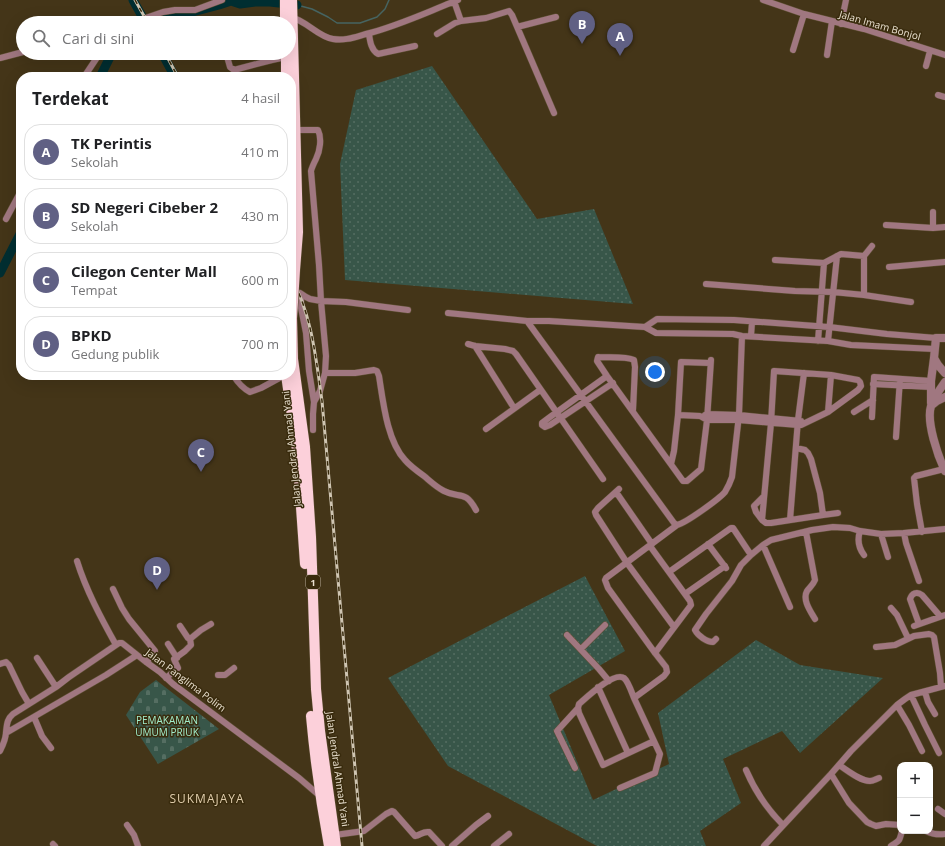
<!DOCTYPE html>
<html lang="id">
<meta charset="utf-8">
<style>
body{margin:0;font-family:"Open Sans",sans-serif;background:#f6f6f6;color:#202124}
.controls{position:absolute;right:12px;bottom:12px;display:grid;overflow:hidden;border-radius:8px;box-shadow:0 4px 16px #0002}
.controls button{width:36px;height:36px;display:grid;place-items:center;padding:0;border:0;border-bottom:1px solid #e0e0e0;background:#fff;color:#202124;font:20px sans-serif}
.you{position:absolute;left:655px;top:372px;width:14px;height:14px;margin:-10px;border:3px solid #fff;border-radius:50%;background:#1a73e8;box-shadow:0 0 0 6px #1a73e833}
.badge{display:grid;place-items:center;width:26px;height:26px;border-radius:50%;background:#606084;color:#fff;font-size:13px;font-weight:700}
.pin{position:absolute;translate:-50% -33px;filter:drop-shadow(0 1px 2px #0008)}
.pin::after{content:'';position:absolute;top:21px;width:14px;height:12px;background:inherit;clip-path:polygon(0 0,100% 0,50% 100%)}
.list{margin:0;padding:0;list-style:none}
h2{display:flex;justify-content:space-between;align-items:center;height:52px;margin:0;padding:0 16px;font-size:17px}
h2 small{font-size:13px;font-weight:400;color:#757577}
.list li{display:grid;grid-template-columns:26px 1fr auto;gap:12px;align-items:center;box-sizing:border-box;height:56px;margin:0 8px 8px;padding:0 8px;border:1px solid #e0e0e0;border-radius:16px}
.list b{display:block;font-size:15px;white-space:nowrap}
.list p{margin:0;font-size:13px;white-space:nowrap;color:#757577}
.list em{font-size:13px;font-style:normal;color:#757577}
.icon{flex:none;width:22px;height:22px;fill:none;stroke:currentColor;stroke-width:2;stroke-linecap:round;stroke-linejoin:round}
.map{position:relative;flex:none;width:945px;height:846px;overflow:hidden}
.search{position:absolute;background:#fff;box-shadow:0 4px 16px #0002;left:16px;top:16px;width:280px;height:44px;display:flex;align-items:center;gap:10px;box-sizing:border-box;padding:0 14px;border-radius:22px;color:#757577;font-size:15px}
.panel{position:absolute;background:#fff;box-shadow:0 4px 16px #0002;left:16px;top:72px;width:280px;height:308px;border-radius:16px}
.map>svg:first-child{display:block}
</style>
<div class="map">
<svg width="945" height="846" viewBox="0 0 945 846">
<defs>
<pattern id="grass-dots" width="8" height="8" patternUnits="userSpaceOnUse"><rect width="8" height="8" fill="#385649"/><path d="M2 2h.1M6 6h.1" fill="none" stroke="#556e62" stroke-width="1.8" stroke-linecap="round"/></pattern>
<pattern id="cemetery-stones" width="16" height="16" patternUnits="userSpaceOnUse"><rect width="16" height="16" fill="#385649"/><path d="M2 7V4a2 2 0 0 1 4 0v3zM10 15v-3a2 2 0 0 1 4 0v3z" fill="#556e62"/></pattern>
</defs>
<rect width="100%" height="100%" fill="#443518"/>
<path fill="url(#grass-dots)" d="M 432,66 L 537,219 L 594,209 L 633,304 L 345,280 L 340,164 L 356,90 Z
M 585,576 L 625,651 L 549,695 L 593,800 L 669,764 L 658,713 L 756,640 L 800,665 L 883,678 L 800,753 L 782,731 L 723,759 L 741,803 L 700,831 L 706,846 L 597,846 L 595,845 L 448,766 L 388,678 Z"/>
<path fill="url(#cemetery-stones)" d="M 156,680 L 219,729 L 158,764 L 126,715 L 140,692 Z"/>
<g fill="none" stroke-linecap="round" stroke-linejoin="round">
<path stroke="#466461" stroke-width="1.5" d="M 297,5 L 312,9 L 328,17 L 337,23 L 360,23 L 377,17 L 385,9 L 389,0"/>
<path stroke="#002e31" stroke-width="9" d="M 133,0 L 143,18
M 149,23 L 174,15 L 189,13 L 219,5 L 231,1 L 240,4 L 255,2 L 270,2 L 297,5
M 162,53 L 175,77
M 100,77 L 112,53
M 0,273 L 21,232"/>
<g stroke="#5f5135" stroke-width="7">
<path id="minor" d="M 763,0 L 804,14 L 864,29 L 945,55
M 454,1 L 461,21
M 290,17 C 306,20 318,37 333,39 C 345,41 355,37 366,34 C 398,26 427,12 458,0
M 131,23 L 163,12 L 175,10 L 195,10 L 222,0
M 841,24 L 846,0
M 517,27 L 556,17
M 369,34 C 370,41 371,50 378,54 L 415,46
M 437,34 L 455,23 L 461,21 L 486,18 L 509,11 L 512,15 L 554,113
M 793,50 L 804,14
M 226,53 L 230,67 L 234,70 L 272,60 L 286,57
M 827,55 L 832,21
M 0,58 L 23,52
M 926,66 L 930,51
M 84,77 L 100,53
M 938,95 L 945,97
M 295,130 L 318,130 C 322,138 320,151 316,159 C 314,163 312,167 311,171 L 319,265 L 321,301 L 326,356 L 325,373 L 320,391 L 314,402
M 933,212 L 933,228
M 6,219 L 21,191
M 886,225 L 933,228 L 945,227
M 864,256 L 864,295
M 775,260 L 824,263 L 841,254 L 864,256 L 872,246
M 889,267 L 945,262
M 706,284 L 795,291 L 833,292 L 864,295 L 911,302
M 300,293 L 306,297 L 310,299 L 321,301 L 346,302 L 408,310
M 301,294 L 301,308 L 306,333 L 309,371 L 314,402 L 313,414 L 313,430
M 448,313 L 527,321
M 645,327 L 657,319 L 734,320 L 829,327 L 887,334 L 936,338
M 742,336 L 739,415 L 732,477 C 730,483 728,487 725,492 C 719,499 686,523 677,525 L 674,523 L 527,321 L 549,321 L 645,327 L 656,333 L 733,334 L 742,336 L 828,341 L 851,345 L 935,349
M 751,336 L 752,322
M 818,341 L 824,263
M 828,341 L 837,256
M 468,344 L 475,346 L 505,349 L 513,351 L 516,354 L 603,479
M 475,346 L 514,408
M 325,373 L 355,373 L 374,370 L 377,371 L 379,376 C 383,401 387,441 405,460 C 410,466 417,471 424,476 C 430,481 436,487 444,491 C 459,499 465,489 476,510
M 233,375 C 238,383 242,388 250,392 L 261,388 L 285,375
M 607,376 L 550,417 L 542,423 L 542,425 L 545,427 L 550,425 L 613,383
M 873,384 L 931,387
M 633,410 L 635,367 L 634,360 C 625,356 609,358 598,357 L 597,361 L 607,376 L 683,481 L 687,481 L 701,469 L 707,420 L 711,360
M 828,412 L 831,375
M 854,412 L 873,400
M 678,415 L 700,416 L 707,420 L 739,420 L 798,425 L 801,425 L 828,412 L 858,390 L 861,386 L 860,382 L 858,380 L 831,375 L 774,371 L 771,423 L 762,520 L 766,523 L 771,523 L 823,515 L 820,493 L 811,459 L 808,453 L 805,450 L 796,448
M 705,415 L 707,414 L 739,415 L 801,421
M 872,417 L 874,377 L 931,381
M 486,429 L 540,390
M 896,437 L 900,379
M 671,464 L 674,451 L 678,415 L 681,362 L 710,363
M 619,489 L 598,508 L 595,512 L 596,515 L 627,563 L 674,627
M 616,492 L 652,544
M 823,515 L 838,513
M 762,520 L 756,512 L 754,506 L 763,497
M 790,520 L 798,420 L 804,373
M 860,531 C 857,540 858,547 864,555
M 806,532 L 815,580 C 813,585 810,587 807,591 C 802,600 811,612 815,619
M 922,532 L 917,504 L 914,478 L 916,476 L 944,469
M 904,533 L 906,543 L 919,581
M 881,534 L 888,557
M 708,544 L 726,568
M 763,545 L 790,607
M 650,546 L 690,601 L 691,605 L 655,653
M 77,561 C 86,590 101,618 116,645
M 669,572 L 731,528 L 733,528 L 749,552
M 113,589 L 122,608 L 129,619 L 155,651 L 155,654 L 146,662
M 685,594 L 725,566
M 891,608 L 897,615 L 908,638
M 919,624 L 910,599 C 912,593 917,591 922,595 L 940,616
M 180,626 L 188,638 L 190,639
M 914,626 L 945,615
M 567,635 L 599,669 L 609,681
M 716,639 L 713,642 C 707,642 698,636 695,630 L 706,614 L 732,581 L 741,565 L 751,555 L 763,545 L 771,540 L 812,530 L 833,527 L 850,528 L 860,531 L 881,534 L 904,533 L 945,529
M 168,644 L 177,658
M 876,647 L 895,645 L 914,636 L 929,634 L 932,635 L 934,637 L 940,673 L 941,687
M 581,649 L 605,625
M 37,658 L 56,687
M 0,664 L 6,662 L 9,665 L 22,692 L 29,704
M 218,675 L 225,675 L 234,668
M 166,678 L 178,668 L 174,659 L 185,651 L 191,645 L 190,639 L 201,630 L 211,624
M 598,687 L 628,753
M 925,692 L 928,702 L 935,714
M 911,695 L 925,725 L 939,753
M 634,698 C 632,693 628,681 624,678 C 614,671 586,698 579,704 L 578,708 L 579,713 L 603,765 L 654,741
M 897,705 L 909,725 L 922,751
M 34,717 L 42,736 L 51,748
M 6,733 L 106,675 L 137,655
M 0,751 C 3,745 6,738 6,732 C 7,724 7,719 13,714 L 56,687 L 69,677 L 116,645 L 119,643 L 122,643 L 146,662 L 160,672 L 173,684 L 299,778 L 320,796
M 839,765 C 847,770 860,781 870,781 C 873,781 876,779 879,778
M 575,768 L 557,731 L 578,708
M 746,770 C 755,791 767,809 783,825
M 831,774 L 849,803 L 867,822 L 871,824 L 876,826 L 886,824 L 900,825
M 620,788 L 655,773 L 660,754 L 634,698 L 664,676 L 667,672 L 666,667 L 655,653 L 608,588 L 605,580 L 606,578 L 677,525
M 938,809 L 945,814
M 127,825 L 134,835 L 138,846
M 926,831 C 932,834 938,835 945,834
M 335,835 L 364,831 L 386,814 L 392,811 L 394,812 L 415,836 C 421,835 423,831 429,832 L 442,846
M 53,844 L 55,846
M 452,846 L 476,825 L 488,816
M 494,846 L 509,834
M 764,846 L 831,774 L 851,751 L 897,705 L 905,699 L 911,695 L 945,686
M 891,846 C 900,840 899,842 902,831"/>
</g>
<g stroke="#5f5135" stroke-width="9">
<path id="tertiary" d="M 945,338 L 936,338 L 934,358 L 938,365 L 945,373
M 945,382 C 940,389 934,397 931,406 C 926,422 938,456 945,471
M 931,403 L 931,381 L 934,358
M 932,405 L 937,401 L 945,397"/>
</g>
<g stroke="#5f5135" stroke-width="11">
<path id="trunk" d="M 285,0 L 285,23
M 292,0 L 298,232 L 295,270
M 286,53 L 286,77
M 292,318 L 293,359 L 305,447 L 311,537 L 316,689 L 320,731 L 336,846
M 286,375 L 297,450 L 305,564
M 311,716 C 315,760 321,803 329,846"/>
</g>
<use href="#minor" stroke="#a07780" stroke-width="6"/>
<use href="#tertiary" stroke="#a07780" stroke-width="8"/>
<use href="#trunk" stroke="#fcd0da" stroke-width="10"/>
<g stroke="#cfc5b2" stroke-width="3">
<path id="rail" d="M 135,0 L 148,23
M 165,53 L 178,77
M 291,277 C 312,315 316,359 322,401 L 362,846"/>
</g>
<use href="#rail" stroke="#392b0d" stroke-width="1.5" stroke-dasharray="4.5" stroke-linecap="butt"/>
<g stroke="#5f5135" stroke-width="11" stroke-linecap="butt">
<path id="trunk-bridge" d="M 292,318 L 295,270"/>
</g>
<use href="#trunk-bridge" stroke="#fcd0da" stroke-width="10"/>
</g>
<g text-anchor="middle" dominant-baseline="central" stroke-width="3" stroke-linejoin="round" paint-order="stroke">
<rect fill="#392b0d" stroke="#b5aa96" stroke-width="1" x="306" y="575" width="14" height="14" rx="3"/>
<g font-size="9" font-weight="bold" fill="#eae1d0">
<text x="313" y="582">1</text>
</g>
<g font-size="10" fill="#eae1d0" stroke="#392b0d">
<text transform="translate(880 25) rotate(16)">Jalan Imam Bonjol</text>
<text transform="translate(291 449) rotate(-96)">Jalan Jendral Ahmad Yani</text>
<text transform="translate(186 680) rotate(37)">Jalan Panglima Polim</text>
<text transform="translate(338 769) rotate(82)">Jalan Jendral Ahmad Yani</text>
</g>
<g font-size="10" fill="#a2eecc" stroke="#392b0d">
<text x="167" y="720">PEMAKAMAN<tspan x="167" dy="12">UMUM PRIUK</tspan></text>
</g>
<g font-size="12" letter-spacing="1" fill="#dfccab" stroke="#392b0d">
<text x="207" y="798">SUKMAJAYA</text>
</g>
</g>
</svg>
<div class="controls">
<button>+</button>
<button>−</button>
</div>
<div class="you"></div>
<div class="pin badge" style="left:620px;top:56px">A</div>
<div class="pin badge" style="left:582px;top:44px">B</div>
<div class="pin badge" style="left:201px;top:472px">C</div>
<div class="pin badge" style="left:157px;top:590px">D</div>
<div class="search"><svg class="icon" aria-label="search" viewBox="0 0 24 24"><circle cx="10" cy="10" r="6"/><path d="M15 15l6 6"/></svg>Cari di sini</div>
<section class="panel">
<h2>Terdekat<small>4 hasil</small></h2>
<ul class="list">
<li><span class="badge">A</span><div><b>TK Perintis</b><p>Sekolah</p></div><em>410 m</em></li>
<li><span class="badge">B</span><div><b>SD Negeri Cibeber 2</b><p>Sekolah</p></div><em>430 m</em></li>
<li><span class="badge">C</span><div><b>Cilegon Center Mall</b><p>Tempat</p></div><em>600 m</em></li>
<li><span class="badge">D</span><div><b>BPKD</b><p>Gedung publik</p></div><em>700 m</em></li>
</ul>
</section>
</div>
